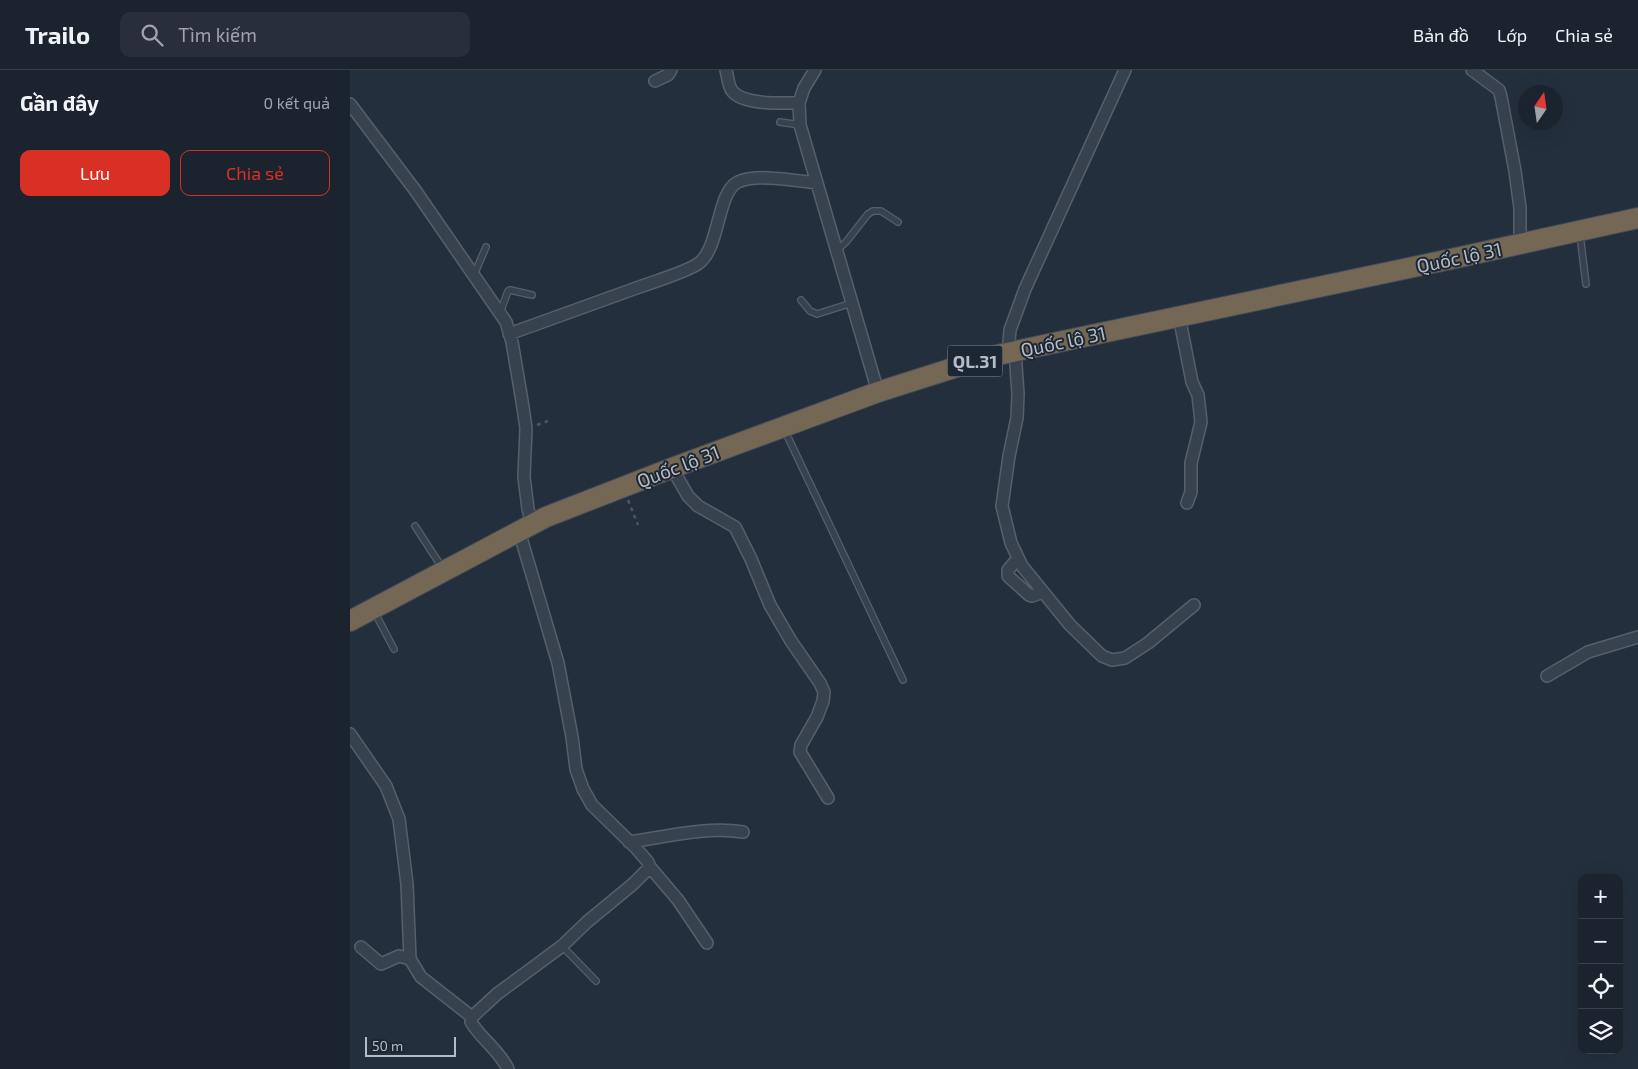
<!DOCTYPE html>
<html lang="vi">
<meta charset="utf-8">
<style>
body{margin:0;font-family:"Exo 2",sans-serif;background:#282f3a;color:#f1f3f6}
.controls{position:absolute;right:15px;bottom:15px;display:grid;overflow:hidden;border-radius:10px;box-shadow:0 5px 20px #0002}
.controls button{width:45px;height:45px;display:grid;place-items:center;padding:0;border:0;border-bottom:1px solid #39404a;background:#1b232e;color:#f1f3f6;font:25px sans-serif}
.compass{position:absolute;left:1168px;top:15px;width:45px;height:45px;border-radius:50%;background:#1b232e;box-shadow:0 5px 20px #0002;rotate:13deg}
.scale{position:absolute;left:15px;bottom:12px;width:91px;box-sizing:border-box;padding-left:5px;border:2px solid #b4bcc9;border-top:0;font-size:14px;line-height:18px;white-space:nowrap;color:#b4bcc9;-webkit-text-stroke:4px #1d2633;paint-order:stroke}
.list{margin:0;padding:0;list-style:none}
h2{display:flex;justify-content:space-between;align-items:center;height:65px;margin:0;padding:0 20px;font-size:21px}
h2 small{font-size:16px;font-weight:400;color:#a0a4aa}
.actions{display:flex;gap:10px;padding:15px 20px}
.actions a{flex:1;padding:11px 0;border:1px solid #d93025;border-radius:10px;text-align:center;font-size:18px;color:#d93025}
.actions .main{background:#d93025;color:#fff}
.icon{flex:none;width:28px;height:28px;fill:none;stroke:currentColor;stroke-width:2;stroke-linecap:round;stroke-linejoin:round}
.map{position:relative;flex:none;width:1288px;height:999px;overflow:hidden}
header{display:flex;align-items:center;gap:30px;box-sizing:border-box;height:70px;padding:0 25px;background:#1b232e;border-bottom:1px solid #39404a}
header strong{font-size:24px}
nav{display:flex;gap:28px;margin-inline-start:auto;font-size:18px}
.search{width:350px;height:45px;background:#282f3a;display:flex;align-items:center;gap:12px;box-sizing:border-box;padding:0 18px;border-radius:10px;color:#a0a4aa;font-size:19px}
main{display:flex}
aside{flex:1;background:#1b232e}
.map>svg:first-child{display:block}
</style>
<header>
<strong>Trailo</strong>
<div class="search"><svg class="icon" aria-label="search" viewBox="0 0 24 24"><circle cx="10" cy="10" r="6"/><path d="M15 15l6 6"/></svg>Tìm kiếm</div>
<nav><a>Bản đồ</a><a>Lớp</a><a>Chia sẻ</a></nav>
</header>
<main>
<aside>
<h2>Gần đây<small>0 kết quả</small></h2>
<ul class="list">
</ul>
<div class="actions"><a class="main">Lưu</a><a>Chia sẻ</a></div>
</aside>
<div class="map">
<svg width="1288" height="999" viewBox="0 0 1288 999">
<rect width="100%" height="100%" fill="#242f3e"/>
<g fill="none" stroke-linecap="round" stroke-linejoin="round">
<g stroke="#565f6c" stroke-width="8">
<path id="lane" d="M 430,52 L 450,55
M 1230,165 L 1236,214
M 487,180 L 496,172 L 518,144 L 523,141 L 531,141 L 548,152
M 124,205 L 136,177
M 451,230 L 460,241 L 467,244 L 502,233
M 150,243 L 158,221 L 160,220 L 182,225
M 435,361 L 553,610
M 65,456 L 93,499
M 25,543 L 44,579
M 212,876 L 246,911"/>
</g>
<g stroke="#565f6c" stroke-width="14">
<path id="street" d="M 376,0 C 378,7 378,17 383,22 C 395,35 432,33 449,33
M 465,0 L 454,18 L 449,33 L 450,55 L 528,322
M 1122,0 L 1149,20 L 1151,27 L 1165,101 L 1170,138 L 1170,174
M 305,11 L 318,5 L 321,0
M 0,34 L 65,120 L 156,252 L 162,272 L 172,331 L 176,358 L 174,407 L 178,439 L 182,454
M 829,246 L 842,312 L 848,325 L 851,352 L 841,393 L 841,422 L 837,433
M 159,264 C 204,248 248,232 292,216 C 306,211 339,201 349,193 C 370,177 367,122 388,112 C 406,103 447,111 467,113
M 665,281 L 668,324 L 667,348 L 659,386 L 652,436 L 661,473 L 672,496 L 720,555 L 752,586 L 762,590 L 775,588 L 798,573 L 844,535
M 658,283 L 660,260 L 675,219 L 775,0
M 322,398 L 338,426 L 348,436 L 385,457 L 401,489 L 420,535 L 441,571 L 470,613 L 474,622 L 473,631 L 467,647 L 451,675 L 450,682 L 478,728
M 668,488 L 658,500 L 658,506 L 679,525 L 682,526 L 693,522
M 1197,606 L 1238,582 L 1288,567
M 0,664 L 36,716 L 49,749 L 57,814 L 60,889
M 279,772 C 316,767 356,756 393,762
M 300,797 L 328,830 L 357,873
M 11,877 L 31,894 L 49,886 L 60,889 L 71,907 L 122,947
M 158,999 C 149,980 131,969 121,952 L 122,947 L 147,924 L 212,876 L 237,852 L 283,814 L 300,797 L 298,792 L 285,777 L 242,735 L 233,719 L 226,699 L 222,667 L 208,593 L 169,461"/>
</g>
<g stroke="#434c59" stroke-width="22">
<path id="highway" d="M 0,551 L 196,447 L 322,398 L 528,322 L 638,287 L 1106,188 L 1288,148"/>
</g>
<path stroke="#44595c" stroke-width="2.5" stroke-dasharray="4 4" stroke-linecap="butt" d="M 187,355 L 198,351
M 278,430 L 288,455"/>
<use href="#lane" stroke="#38414e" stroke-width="5.5"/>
<use href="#street" stroke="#38414e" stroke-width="11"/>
<use href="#highway" stroke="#746855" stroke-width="20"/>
</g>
<g text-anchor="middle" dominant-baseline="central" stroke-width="4" stroke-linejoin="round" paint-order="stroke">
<rect fill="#1d2633" stroke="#878f9c" stroke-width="1" x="597.5" y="275.5" width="55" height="31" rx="4"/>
<g font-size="18" font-weight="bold" fill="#b4bcc9">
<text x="625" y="291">QL.31</text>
</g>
<g font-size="19" fill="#b4bcc9" stroke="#1d2633">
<text transform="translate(1109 187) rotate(-12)">Quốc lộ 31</text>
<text transform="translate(713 271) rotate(-12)">Quốc lộ 31</text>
<text transform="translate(328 396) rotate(-21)">Quốc lộ 31</text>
</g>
</g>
</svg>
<div class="controls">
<button>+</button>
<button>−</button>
<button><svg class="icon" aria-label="locate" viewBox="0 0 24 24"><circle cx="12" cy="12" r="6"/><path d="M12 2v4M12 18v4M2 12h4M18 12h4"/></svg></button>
<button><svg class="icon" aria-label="layers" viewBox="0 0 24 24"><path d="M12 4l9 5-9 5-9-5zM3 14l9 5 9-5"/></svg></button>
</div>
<svg class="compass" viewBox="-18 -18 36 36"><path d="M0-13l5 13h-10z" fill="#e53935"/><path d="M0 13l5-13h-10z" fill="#a0a4aa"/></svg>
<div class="scale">50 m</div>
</div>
</main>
